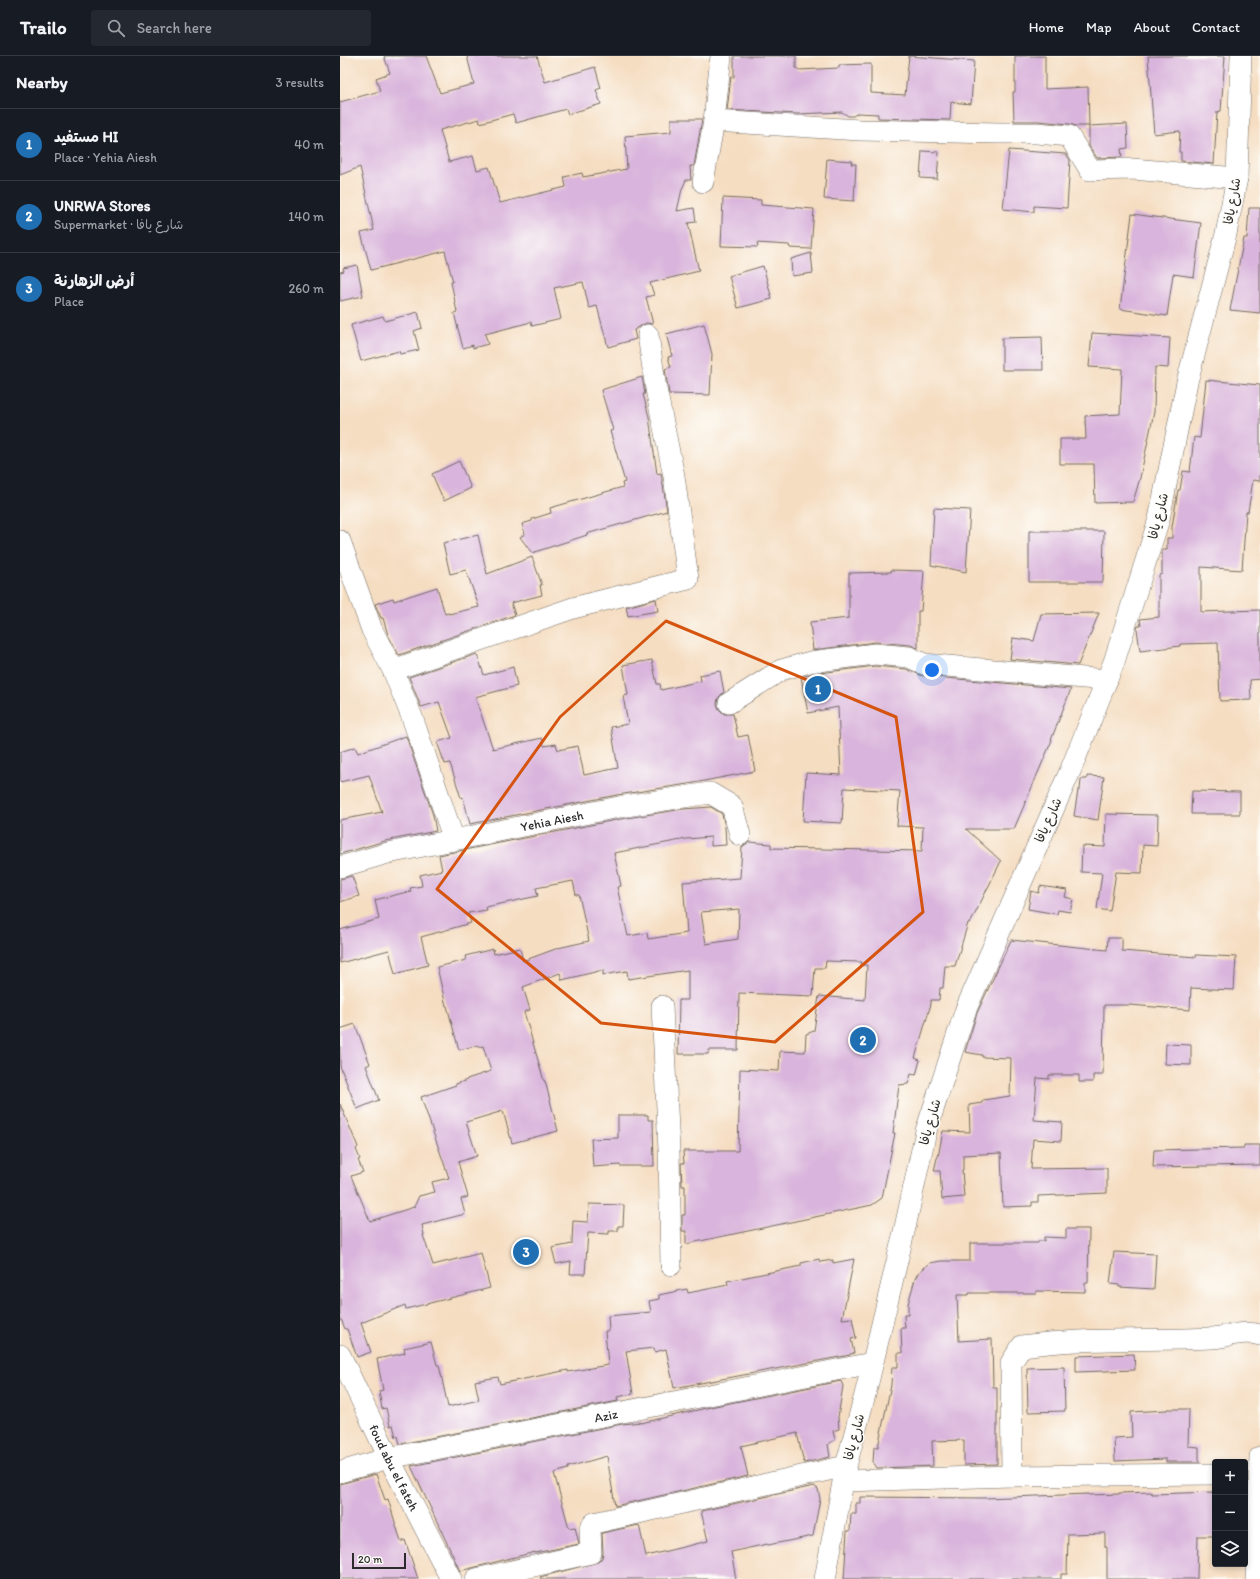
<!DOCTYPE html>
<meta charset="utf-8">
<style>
body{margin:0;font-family:Itim,"Playpen Sans Arabic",sans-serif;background:#242831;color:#f1f3f6}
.controls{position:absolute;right:12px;bottom:12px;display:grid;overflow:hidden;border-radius:4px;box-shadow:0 2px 6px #0003}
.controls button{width:36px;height:36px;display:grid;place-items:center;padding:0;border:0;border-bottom:1px solid #363941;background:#171b24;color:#f1f3f6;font:20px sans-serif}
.scale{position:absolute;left:12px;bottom:10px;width:54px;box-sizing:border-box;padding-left:4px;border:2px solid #2b2b2b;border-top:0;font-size:11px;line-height:14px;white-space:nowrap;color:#2b2b2b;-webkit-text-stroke:3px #fdfcf7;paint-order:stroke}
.you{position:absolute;left:592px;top:614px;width:14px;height:14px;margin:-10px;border:3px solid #fff;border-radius:50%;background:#1a73e8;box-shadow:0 0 0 6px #1a73e833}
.badge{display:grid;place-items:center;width:26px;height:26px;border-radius:50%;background:#1f6fb2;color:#fff;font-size:13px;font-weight:700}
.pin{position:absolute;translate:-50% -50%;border:2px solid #fff;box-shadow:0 1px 4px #0006}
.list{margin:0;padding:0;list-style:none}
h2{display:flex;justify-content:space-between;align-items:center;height:52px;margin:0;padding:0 16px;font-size:17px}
h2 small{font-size:13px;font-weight:400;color:#9ea1a6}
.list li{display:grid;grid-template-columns:26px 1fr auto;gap:12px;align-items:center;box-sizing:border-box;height:72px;padding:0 16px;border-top:1px solid #363941}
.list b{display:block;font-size:15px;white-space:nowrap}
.list p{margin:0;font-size:13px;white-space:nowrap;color:#9ea1a6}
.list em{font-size:13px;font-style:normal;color:#9ea1a6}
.icon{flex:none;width:22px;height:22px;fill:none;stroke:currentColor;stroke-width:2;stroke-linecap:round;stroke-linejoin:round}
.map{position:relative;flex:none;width:920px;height:1523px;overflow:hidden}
header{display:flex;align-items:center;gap:24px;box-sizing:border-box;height:56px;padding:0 20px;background:#171b24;border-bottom:1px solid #363941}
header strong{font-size:19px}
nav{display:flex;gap:22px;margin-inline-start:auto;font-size:14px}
.search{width:280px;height:36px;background:#242831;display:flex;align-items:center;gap:10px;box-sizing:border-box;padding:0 14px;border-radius:4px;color:#9ea1a6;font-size:15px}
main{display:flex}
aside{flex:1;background:#171b24}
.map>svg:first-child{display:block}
</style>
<header>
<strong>Trailo</strong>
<div class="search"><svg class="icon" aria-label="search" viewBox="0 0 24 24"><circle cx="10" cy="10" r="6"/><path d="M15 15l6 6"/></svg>Search here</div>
<nav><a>Home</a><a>Map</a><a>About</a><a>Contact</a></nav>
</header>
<main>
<aside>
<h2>Nearby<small>3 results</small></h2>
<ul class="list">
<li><span class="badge">1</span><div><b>مستفيد HI</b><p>Place · Yehia Aiesh</p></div><em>40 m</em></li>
<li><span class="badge">2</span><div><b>UNRWA Stores</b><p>Supermarket · شارع يافا</p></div><em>140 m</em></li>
<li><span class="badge">3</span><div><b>أرض الزهارنة</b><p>Place</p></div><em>260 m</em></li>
</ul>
</aside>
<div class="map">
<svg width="920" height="1523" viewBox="0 0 920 1523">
<rect width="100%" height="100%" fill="#fdfcf7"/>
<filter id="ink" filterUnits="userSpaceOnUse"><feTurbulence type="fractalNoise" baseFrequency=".025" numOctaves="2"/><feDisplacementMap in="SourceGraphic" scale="8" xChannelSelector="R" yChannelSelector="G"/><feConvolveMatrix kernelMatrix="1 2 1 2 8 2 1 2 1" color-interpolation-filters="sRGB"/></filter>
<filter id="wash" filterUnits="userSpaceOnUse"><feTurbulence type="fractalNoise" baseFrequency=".012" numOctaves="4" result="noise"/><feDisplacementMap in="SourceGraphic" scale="16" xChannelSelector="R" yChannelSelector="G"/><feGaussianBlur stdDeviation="0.9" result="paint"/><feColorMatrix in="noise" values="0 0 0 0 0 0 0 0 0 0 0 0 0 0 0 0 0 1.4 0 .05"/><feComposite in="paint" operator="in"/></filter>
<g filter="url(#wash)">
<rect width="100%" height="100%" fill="#f5ddc1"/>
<g id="blocks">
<path fill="#d9b4dc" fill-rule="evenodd" d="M 44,0 L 86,0 L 100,37 L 134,28 L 127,0 L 197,0 L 205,26 L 255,11 L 261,32 L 256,34 L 261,48 L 228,58 L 226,53 L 176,67 L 173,58 L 140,67 L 139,63 L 100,74 L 109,106 L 133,100 L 137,114 L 149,111 L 160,147 L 226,131 L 224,121 L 242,117 L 243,121 L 287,113 L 285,80 L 331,76 L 331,63 L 362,63 L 354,110 L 350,110 L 351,124 L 346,124 L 342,133 L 337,155 L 354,152 L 356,166 L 348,167 L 359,215 L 310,227 L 314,239 L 306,241 L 313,268 L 306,267 L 294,274 L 296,283 L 268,291 L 257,250 L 249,252 L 243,226 L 214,232 L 221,263 L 192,270 L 191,266 L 145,278 L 148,288 L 133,292 L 133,289 L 123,292 L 114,257 L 117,256 L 111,226 L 113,226 L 105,195 L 31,214 L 21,177 L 34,174 L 20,111 L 0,119 L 0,46 L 40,35 L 36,22 L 50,17 Z
M 394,0 L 456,0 L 456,12 L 459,14 L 499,12 L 499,9 L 531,8 L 531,37 L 565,39 L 569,0 L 634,5 L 631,48 L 611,46 L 610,64 L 538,62 L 538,58 L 518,57 L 513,60 L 508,60 L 502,56 L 458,58 L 387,54 L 391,21 L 394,21 Z
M 675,0 L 705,0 L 705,33 L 748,31 L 749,70 L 736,70 L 730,68 L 698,65 L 674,65 L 673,36 L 675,36 Z
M 808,0 L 885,0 L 881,55 L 877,56 L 874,108 L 841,105 L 841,96 L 839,96 L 840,75 L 814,78 Z
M 787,68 L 788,92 L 781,93 L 782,101 L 757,102 L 749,90 L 749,70 Z
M 669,94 L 726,98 L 730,104 L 727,152 L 694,150 L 694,156 L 663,153 Z
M 582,95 L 599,96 L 597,123 L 580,122 Z
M 487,103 L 512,105 L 511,108 L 516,108 L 514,145 L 484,143 Z
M 383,142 L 421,144 L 421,149 L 474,153 L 471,193 L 450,192 L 449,189 L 417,187 L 418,191 L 381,190 Z
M 909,152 L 920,152 L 920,257 L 890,254 L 904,182 L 907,182 Z
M 792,158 L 861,167 L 854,221 L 833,218 L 827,260 L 780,253 Z
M 471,197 L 473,217 L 452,220 L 451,203 Z
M 17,209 L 23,240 L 0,245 L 0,216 L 4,215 L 3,212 Z
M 423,210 L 432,243 L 398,252 L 389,220 Z
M 78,256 L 82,272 L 74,275 L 79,294 L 60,298 L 59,295 L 21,305 L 11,269 L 43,260 L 45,265 Z
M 364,268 L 372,298 L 370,339 L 329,338 L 325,313 L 331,311 L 328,301 L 332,300 L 326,278 Z
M 752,277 L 830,282 L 828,312 L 815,311 L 814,356 L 800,422 L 793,446 L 755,447 L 754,408 L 720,408 L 720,383 L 746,383 L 745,360 L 780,358 L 782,313 L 749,311 Z
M 702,281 L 703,314 L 662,314 L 662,282 Z
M 302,321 L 305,338 L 303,338 L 309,361 L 317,418 L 321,417 L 327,455 L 246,478 L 247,479 L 192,497 L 180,481 L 185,478 L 182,468 L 192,465 L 192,463 L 211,457 L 210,452 L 283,431 L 282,427 L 285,426 L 270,375 L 273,374 L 261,334 Z
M 866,324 L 920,329 L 920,425 L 913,424 L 908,456 L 906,456 L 902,514 L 861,511 L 861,556 L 920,554 L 920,623 L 910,624 L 911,644 L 880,645 L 878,587 L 840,588 L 840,590 L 800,595 L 797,573 L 798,570 L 801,570 L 800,563 L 819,561 L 819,519 L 822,518 L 822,494 L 827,494 L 827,482 L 832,482 L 832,471 L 838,434 L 840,434 L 843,415 L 850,416 L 854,381 L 860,382 Z
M 119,405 L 131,432 L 104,445 L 92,418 Z
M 594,452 L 630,454 L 626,516 L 591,509 Z
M 689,475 L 764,475 L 763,526 L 689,526 Z
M 138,479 L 147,518 L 192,501 L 202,529 L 200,529 L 202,539 L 171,547 L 175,559 L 59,599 L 48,579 L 43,562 L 41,562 L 35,548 L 53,542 L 54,545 L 97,531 L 105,558 L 109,557 L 109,558 L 139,551 L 126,514 L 110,518 L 103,487 Z
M 551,514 L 584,515 L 581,555 L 578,555 L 578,592 L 570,589 L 536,586 L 473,594 L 470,566 L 509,562 L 509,517 L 551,516 Z
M 316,543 L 318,555 L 288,560 L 286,551 Z
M 759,557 L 738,609 L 670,603 L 673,582 L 694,585 L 701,558 Z
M 137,598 L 144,619 L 173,611 L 177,630 L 135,641 L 153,693 L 202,682 L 204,690 L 216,688 L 218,694 L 238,690 L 244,719 L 278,712 L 271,671 L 288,668 L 283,640 L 288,639 L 283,609 L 312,604 L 317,628 L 320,628 L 321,634 L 361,625 L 360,619 L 380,615 L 384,636 L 378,642 L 377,648 L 379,653 L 384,658 L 393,658 L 398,681 L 408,679 L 415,715 L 354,727 L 277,739 L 130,768 L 123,741 L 121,742 L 110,707 L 105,708 L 97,686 L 112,682 L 99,646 L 81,651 L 69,621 Z
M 535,610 L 566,613 L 583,620 L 731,633 L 711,684 L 712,684 L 674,773 L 626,773 L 661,805 L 631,866 L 628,867 L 615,910 L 605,910 L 603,932 L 600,932 L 599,944 L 591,944 L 591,948 L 575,1002 L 580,1004 L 576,1019 L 571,1018 L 568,1028 L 559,1029 L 553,1077 L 555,1077 L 542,1142 L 532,1149 L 346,1188 L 346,1175 L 342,1175 L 342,1159 L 345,1159 L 345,1130 L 342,1130 L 341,1107 L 344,1107 L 343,1095 L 398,1095 L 400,1013 L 439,1015 L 440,995 L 465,996 L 466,978 L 474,975 L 479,940 L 525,944 L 527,909 L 521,909 L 522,906 L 486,905 L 485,912 L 475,912 L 473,940 L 399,937 L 398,994 L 369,994 L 368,998 L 338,998 L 339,944 L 348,944 L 348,914 L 288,923 L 287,915 L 263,919 L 263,914 L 222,924 L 220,917 L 183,931 L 190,954 L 184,956 L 204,1025 L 205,1025 L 218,1075 L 172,1087 L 163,1055 L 126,1066 L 137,1100 L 118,1106 L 128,1141 L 121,1143 L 125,1158 L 82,1169 L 84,1179 L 83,1179 L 93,1209 L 141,1197 L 150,1232 L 66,1253 L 65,1249 L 21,1267 L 31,1296 L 17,1301 L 7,1273 L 5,1273 L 0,1260 L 0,1048 L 18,1091 L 16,1093 L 20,1103 L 18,1104 L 23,1116 L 11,1120 L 30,1165 L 74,1151 L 79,1140 L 95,1136 L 92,1126 L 109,1122 L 81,1041 L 116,1029 L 116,1028 L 127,1024 L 127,1023 L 151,1015 L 143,990 L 139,991 L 138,989 L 119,994 L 107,950 L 106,950 L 97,911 L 126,904 L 125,900 L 153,893 L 154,898 L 180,892 L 183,905 L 218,892 L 249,885 L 239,839 L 236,839 L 233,825 L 196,832 L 198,840 L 146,851 L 147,854 L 128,857 L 131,867 L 81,881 L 88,909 L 55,918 L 49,894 L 0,907 L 0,874 L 39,863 L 35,844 L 71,835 L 70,832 L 82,830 L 80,819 L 102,814 L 99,799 L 281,763 L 343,753 L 371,751 L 382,758 L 385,771 L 386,789 L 371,790 L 371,781 L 346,783 L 274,797 L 281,830 L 277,831 L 288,880 L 307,877 L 308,883 L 347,877 L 343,826 L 400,822 L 402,791 L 409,786 L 431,788 L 431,792 L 582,795 L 583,771 L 557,770 L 560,735 L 504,732 L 502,767 L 463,765 L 466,717 L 501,719 L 498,651 L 468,657 L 461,621 L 472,618 ZM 399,853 L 398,883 L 366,888 L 361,856 Z
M 66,680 L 93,759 L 96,775 L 45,785 L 0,798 L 0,764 L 42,756 L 29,719 L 0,726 L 0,696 L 15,691 L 18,697 Z
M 747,720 L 764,721 L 758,764 L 734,760 L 738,734 L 740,734 L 741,723 L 747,723 Z
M 852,735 L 900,736 L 900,758 L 851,758 Z
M 766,758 L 818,759 L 817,790 L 803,789 L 802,817 L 776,816 L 770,855 L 757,853 L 762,817 L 741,816 L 742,790 L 765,791 Z
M 12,820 L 19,840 L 0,846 L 0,823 Z
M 700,830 L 727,834 L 725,841 L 733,843 L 730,856 L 718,854 L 717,858 L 688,853 L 691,835 L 699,837 Z
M 768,882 L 782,882 L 782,895 L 856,901 L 856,899 L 896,901 L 894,934 L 851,932 L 850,954 L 790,949 L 764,949 L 763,1019 L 753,1019 L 753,1026 L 739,1026 L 739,1019 L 709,1019 L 709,1023 L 697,1022 L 694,1064 L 722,1066 L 721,1085 L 693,1083 L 691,1113 L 767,1112 L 767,1137 L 698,1140 L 698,1146 L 692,1146 L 692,1150 L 663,1151 L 661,1097 L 623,1099 L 623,1114 L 622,1114 L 624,1141 L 602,1143 L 600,1115 L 594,1115 L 597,1102 L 598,1101 L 603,1075 L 630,1076 L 629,1049 L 642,1047 L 643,1044 L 670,1040 L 671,1002 L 642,1001 L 642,999 L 625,996 L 637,957 L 671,884 L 767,894 Z
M 15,968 L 30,1008 L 26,1010 L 39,1044 L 17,1053 L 0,1010 L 0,973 Z
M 826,988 L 851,989 L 851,1009 L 825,1008 Z
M 278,1059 L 308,1059 L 308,1064 L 313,1064 L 314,1110 L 280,1110 L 280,1109 L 253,1111 L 251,1083 L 278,1082 Z
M 904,1089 L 920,1089 L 920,1109 L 813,1111 L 814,1094 L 904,1092 Z
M 249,1148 L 284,1149 L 283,1170 L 278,1170 L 278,1175 L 269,1175 L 269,1178 L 248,1177 L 245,1218 L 230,1218 L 231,1205 L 216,1208 L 212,1192 L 232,1188 L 233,1165 L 248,1166 Z
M 726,1173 L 749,1173 L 748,1227 L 745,1227 L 745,1236 L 696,1235 L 696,1237 L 629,1237 L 629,1239 L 617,1239 L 619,1285 L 652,1283 L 653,1331 L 657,1331 L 657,1408 L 624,1409 L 624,1384 L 592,1385 L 593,1410 L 537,1412 L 533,1406 L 534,1391 L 538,1391 L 551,1329 L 552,1311 L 558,1311 L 558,1297 L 562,1297 L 561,1272 L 565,1272 L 564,1259 L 568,1259 L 568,1248 L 575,1223 L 578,1217 L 590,1207 L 601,1205 L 630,1205 L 630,1187 L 698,1187 L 698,1185 L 704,1185 L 704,1181 L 726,1182 Z
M 192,1184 L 194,1206 L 180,1208 L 177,1186 Z
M 774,1196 L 816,1198 L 814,1233 L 779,1231 L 779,1229 L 770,1228 Z
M 479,1203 L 480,1206 L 493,1204 L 493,1207 L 514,1203 L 502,1263 L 512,1262 L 516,1282 L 511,1283 L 514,1297 L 510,1298 L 510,1299 L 334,1332 L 326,1293 L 315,1296 L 314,1292 L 286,1295 L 293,1338 L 277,1341 L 278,1345 L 60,1388 L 58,1380 L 56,1381 L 53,1369 L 50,1370 L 46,1352 L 42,1353 L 39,1335 L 43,1334 L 37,1303 L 65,1297 L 64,1292 L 91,1286 L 97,1309 L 99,1309 L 108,1351 L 139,1344 L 135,1325 L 158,1321 L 160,1328 L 228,1314 L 228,1316 L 268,1309 L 265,1275 L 269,1275 L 268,1260 L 311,1256 L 309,1245 L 319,1243 L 319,1239 L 347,1233 L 348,1237 L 388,1229 L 387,1225 L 461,1210 L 461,1207 Z
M 794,1298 L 795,1314 L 736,1316 L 736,1300 Z
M 724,1311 L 725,1355 L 688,1356 L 687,1312 Z
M 501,1325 L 503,1330 L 498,1361 L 499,1373 L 493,1375 L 495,1384 L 488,1388 L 490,1401 L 464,1407 L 457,1377 L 401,1390 L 408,1420 L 275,1450 L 267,1400 L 228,1411 L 228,1413 L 214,1417 L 229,1472 L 235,1471 L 239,1488 L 195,1497 L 195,1496 L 120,1515 L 71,1410 L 282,1368 L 301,1366 L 301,1367 L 375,1350 Z
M 827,1353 L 849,1353 L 848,1390 L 859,1391 L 859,1406 L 826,1406 L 826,1403 L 775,1405 L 774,1382 L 792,1381 L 791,1356 L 827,1354 Z
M 36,1418 L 45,1444 L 48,1443 L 61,1486 L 65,1484 L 78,1523 L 0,1523 L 0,1428 Z
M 474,1430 L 478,1433 L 480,1443 L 473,1480 L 428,1489 L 427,1488 L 391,1496 L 396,1523 L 201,1523 L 200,1521 L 258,1506 L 262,1502 L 263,1497 L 262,1477 L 299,1469 L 306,1500 L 368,1485 L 361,1455 Z
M 811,1436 L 812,1438 L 875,1436 L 875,1480 L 858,1480 L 857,1523 L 767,1523 L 767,1491 L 765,1491 L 765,1477 L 728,1478 L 727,1518 L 721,1518 L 721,1523 L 504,1523 L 507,1475 L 510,1475 L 511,1458 L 516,1458 L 516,1447 L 520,1447 L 520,1441 L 645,1442 L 749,1438 L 749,1439 L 779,1438 L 779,1437 Z"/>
</g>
</g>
<g filter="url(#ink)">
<use href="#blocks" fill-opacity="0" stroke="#726960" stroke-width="1"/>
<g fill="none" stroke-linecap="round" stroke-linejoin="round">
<g stroke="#726960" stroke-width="22">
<g id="minor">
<path d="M 381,0 L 374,65 L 520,74 L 659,77 L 697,77 L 729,80 L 750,114 L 792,113 L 897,122"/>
<path d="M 363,126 L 374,65"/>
<path d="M 0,485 L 32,574 L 53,614 L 72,661 L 114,784"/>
<path d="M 53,614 L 233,552 L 348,523 L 334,420 L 316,333 L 308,279"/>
<path d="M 389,647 L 441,614 L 470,606 L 535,598 L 569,601 L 584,608 L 767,624"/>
<path id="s1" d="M 0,811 L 48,797 L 279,751 L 370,737 L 392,750 L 400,779"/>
<path d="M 322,950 L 329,1094 L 331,1209"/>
<path id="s2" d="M 0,1299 L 49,1402 L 111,1523"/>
<path id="s3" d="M 0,1416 L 49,1402 L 532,1307"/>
<path d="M 672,1420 L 671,1307 L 682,1290 C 745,1281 809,1285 872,1282 C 888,1281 904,1274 920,1279"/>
<path d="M 504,1425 L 672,1420 L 875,1418"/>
<path d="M 136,1523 L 251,1497 L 250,1472 L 254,1467 L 506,1410"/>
<path d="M 485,1523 L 506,1410 L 526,1335 L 564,1176 L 586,1075 L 626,953 L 731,713 L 774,606 L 819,463 L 847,326 L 886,178 L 897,122 L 901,0"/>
<path d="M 916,1523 L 920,1401"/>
</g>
</g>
<use href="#minor" stroke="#fff" stroke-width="21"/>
</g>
</g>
<path fill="none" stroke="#d5540f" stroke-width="3" stroke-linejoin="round" d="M 326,565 L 556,661 L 583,856 L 435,986 L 261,967 L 97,833 L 220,661 Z"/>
<g text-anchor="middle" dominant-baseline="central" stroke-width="3" stroke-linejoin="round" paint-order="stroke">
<g font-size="13" fill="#2b2b2b" stroke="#fdfcf7">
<text transform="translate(892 145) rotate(-80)">شارع يافا</text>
<text transform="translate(818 460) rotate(-76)">شارع يافا</text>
<text stroke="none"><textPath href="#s1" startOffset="217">Yehia Aiesh</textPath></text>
<text transform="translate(708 764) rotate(-66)">شارع يافا</text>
<text transform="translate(590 1066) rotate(-74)">شارع يافا</text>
<text stroke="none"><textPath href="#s3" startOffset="272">Aziz</textPath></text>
<text transform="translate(514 1381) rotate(-75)">شارع يافا</text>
<text stroke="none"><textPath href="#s2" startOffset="125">foud abu el fateh</textPath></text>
</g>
</g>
</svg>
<div class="controls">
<button>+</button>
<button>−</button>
<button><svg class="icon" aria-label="layers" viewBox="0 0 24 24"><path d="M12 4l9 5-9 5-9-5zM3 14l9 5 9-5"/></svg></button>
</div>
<div class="scale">20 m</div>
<div class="you"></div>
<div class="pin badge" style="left:478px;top:633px">1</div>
<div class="pin badge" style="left:523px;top:984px">2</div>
<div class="pin badge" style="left:186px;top:1196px">3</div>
</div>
</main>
